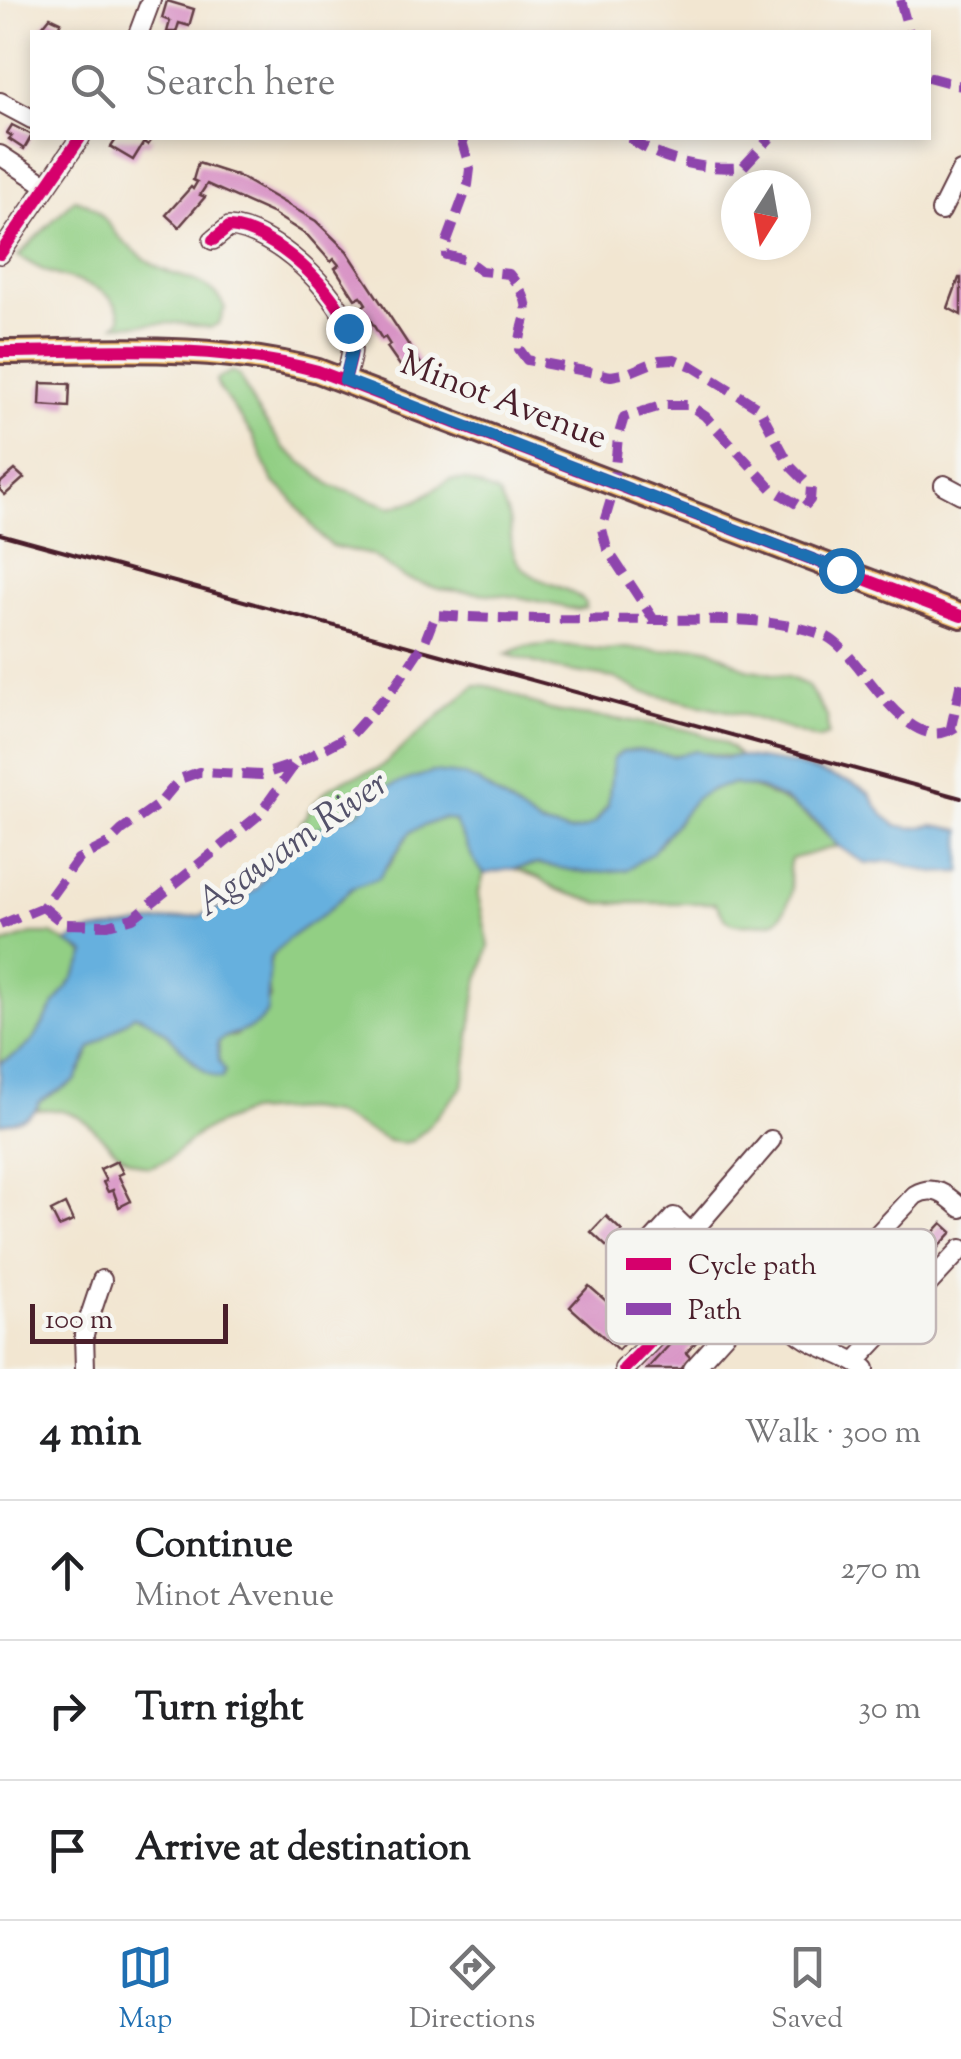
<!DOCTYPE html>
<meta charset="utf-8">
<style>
body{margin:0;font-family:"Sorts Mill Goudy",serif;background:#f2f2f2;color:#202124}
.compass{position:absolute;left:721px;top:170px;width:90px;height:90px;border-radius:50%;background:#fff;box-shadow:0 5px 15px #0003;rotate:191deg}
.scale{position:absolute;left:30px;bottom:25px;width:198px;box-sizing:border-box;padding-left:10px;border:5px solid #4a1f2b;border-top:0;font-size:28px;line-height:35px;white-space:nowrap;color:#4a1f2b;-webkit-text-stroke:8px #f6f6f2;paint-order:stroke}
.stop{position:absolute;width:30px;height:30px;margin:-22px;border:8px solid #1f6fb2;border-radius:50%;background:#fff}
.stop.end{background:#1f6fb2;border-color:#fff;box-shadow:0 2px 10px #0008}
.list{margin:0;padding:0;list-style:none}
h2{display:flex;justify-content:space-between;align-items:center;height:130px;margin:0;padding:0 40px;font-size:42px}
h2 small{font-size:32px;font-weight:400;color:#757577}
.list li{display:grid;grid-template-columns:65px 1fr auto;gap:30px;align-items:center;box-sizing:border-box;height:140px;padding:0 40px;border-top:2px solid #e0e0e0}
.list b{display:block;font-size:38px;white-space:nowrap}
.list p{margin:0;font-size:32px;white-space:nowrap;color:#757577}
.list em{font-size:32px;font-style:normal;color:#757577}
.icon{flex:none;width:55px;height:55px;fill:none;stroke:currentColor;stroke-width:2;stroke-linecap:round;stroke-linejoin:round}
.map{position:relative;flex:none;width:961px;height:1369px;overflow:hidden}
.search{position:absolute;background:#fff;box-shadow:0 5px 15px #0003;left:30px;right:30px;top:30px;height:110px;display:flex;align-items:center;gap:25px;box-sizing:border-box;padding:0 35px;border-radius:0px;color:#757577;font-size:38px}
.sheet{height:550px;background:#fff}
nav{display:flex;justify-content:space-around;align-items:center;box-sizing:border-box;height:140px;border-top:2px solid #e0e0e0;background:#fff;font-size:28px;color:#757577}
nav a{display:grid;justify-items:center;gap:5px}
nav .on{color:#1f6fb2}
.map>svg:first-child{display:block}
</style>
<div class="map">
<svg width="961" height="1369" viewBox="0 0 961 1369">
<rect width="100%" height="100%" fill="#f6f6f2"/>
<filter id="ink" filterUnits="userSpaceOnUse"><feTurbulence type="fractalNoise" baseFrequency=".01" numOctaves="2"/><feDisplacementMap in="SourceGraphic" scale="20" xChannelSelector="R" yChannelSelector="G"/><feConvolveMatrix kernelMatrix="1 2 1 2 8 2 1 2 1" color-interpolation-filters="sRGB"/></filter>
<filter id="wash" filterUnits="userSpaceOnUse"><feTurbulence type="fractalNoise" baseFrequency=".0048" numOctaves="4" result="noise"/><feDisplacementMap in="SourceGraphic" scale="40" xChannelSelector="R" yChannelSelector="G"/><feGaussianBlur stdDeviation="2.25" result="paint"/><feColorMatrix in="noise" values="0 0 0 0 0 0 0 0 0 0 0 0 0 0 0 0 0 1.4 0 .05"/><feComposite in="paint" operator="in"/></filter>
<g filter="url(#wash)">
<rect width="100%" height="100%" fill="#f2e6d1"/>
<path fill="#92cf84" stroke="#6e7758" stroke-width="2.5" d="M 74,199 C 99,204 105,222 121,239 C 129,248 143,257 152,264 C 178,282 208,273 225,308 L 219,323 L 210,328 L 179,323 L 115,325 L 121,319 C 116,285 74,282 48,272 C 37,268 27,261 18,256 Z
M 232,371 L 239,375 L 256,409 L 284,448 L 332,486 L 391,507 L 416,501 L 449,480 L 466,480 L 498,494 C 501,501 506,508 508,516 C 513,531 508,548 518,562 C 534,585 568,584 586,603 L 586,608 L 577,610 L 519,597 L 439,589 L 405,578 L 371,555 L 332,546 L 320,536 L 287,493 L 273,482 L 253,436 L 219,388 L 216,380 Z
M 555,644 L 605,650 L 625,648 L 662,651 L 697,646 L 711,649 L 747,669 L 788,677 L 807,685 L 827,716 L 828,735 L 818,739 L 741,714 L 642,692 L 614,678 L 556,669 L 505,654 L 523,647 Z
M 475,685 C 506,685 527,705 555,711 C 596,720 716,721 739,756 C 724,759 714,753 699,752 C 691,751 684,755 675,755 C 654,757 632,742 613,759 L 608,805 L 595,823 L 583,829 L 570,832 L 540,825 L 477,781 L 386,787 L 359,812 L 290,840 L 312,806 L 328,789 L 343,780 L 378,769 Z
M 733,783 C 777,792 808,812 838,846 L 791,859 C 786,873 792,878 791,891 C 791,899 783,915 777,920 C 772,924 736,926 730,922 C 723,918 720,909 715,903 L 600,903 L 557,890 L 540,878 L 515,869 L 538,864 L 587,873 L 652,853 L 695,799 L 712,789 Z
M 443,818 L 454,821 L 475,862 L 484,874 L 478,895 L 489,946 L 477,986 L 463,1086 L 426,1129 L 412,1141 L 402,1143 L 389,1141 L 332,1113 L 305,1109 L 246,1112 L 200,1132 L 168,1160 L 149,1167 C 96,1156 100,1103 37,1110 L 39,1102 L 75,1081 L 91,1048 L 134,1015 C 158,1019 181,1043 194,1063 L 219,1061 L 218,1042 L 225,1037 L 235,1036 L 270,999 L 267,979 L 271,958 L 288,939 L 325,913 L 352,888 L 361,882 L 369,882 L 389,866 L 411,831 Z
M 31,934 L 52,934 L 86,954 C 80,972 68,985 57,1001 C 35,1033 40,1044 0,1063 L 0,945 Z"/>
<path fill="#66b0de" stroke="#586884" stroke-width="2.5" d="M 638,750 L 673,756 L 696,751 L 725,758 L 739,756 L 792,764 L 852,783 L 869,793 L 883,815 L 896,825 L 910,828 L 934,825 L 961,830 L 961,872 L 934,873 L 891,861 L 866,864 L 838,846 L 817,822 L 785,800 L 761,789 L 733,784 L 713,789 L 695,799 L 652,853 L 626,870 L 587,873 L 538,864 L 484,874 L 475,862 L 454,821 L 443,818 L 411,831 L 379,878 L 352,888 L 325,913 L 288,939 L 270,958 L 267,1012 C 253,1036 235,1028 218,1042 L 219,1061 L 225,1071 L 222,1078 C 196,1079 171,1022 134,1015 L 91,1048 L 75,1081 L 39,1102 C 34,1119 15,1120 0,1124 L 0,1063 C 40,1044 35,1033 57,1001 C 68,985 80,972 86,953 L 67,943 L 82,933 L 201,915 L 238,901 L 256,889 L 290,840 L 358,812 L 386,787 L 432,772 L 462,775 L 477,781 L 540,825 L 570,832 L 583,829 L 595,823 L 608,805 L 613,759 L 622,752 Z"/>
<g id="blocks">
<path fill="#d893c5" d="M 167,1 L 194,9 L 189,26 L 179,23 L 176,32 L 167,32 L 170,21 L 162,18 Z
M 50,17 L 61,22 L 58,28 L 53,32 L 39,31 Z
M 12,125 L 32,135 L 24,149 L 9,139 L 12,136 L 7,133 Z
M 117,138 L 143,139 L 153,138 L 148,145 L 144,142 L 133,160 L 111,147 Z
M 198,163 L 238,176 L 316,221 L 347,251 L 423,367 L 408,377 L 387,347 L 390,345 L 385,337 L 382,339 L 362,307 L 366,304 L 361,296 L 355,299 L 335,268 L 339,265 L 334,259 L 331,262 L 308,236 L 272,213 L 207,184 L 200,195 L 205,197 L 179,227 L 166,215 L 191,187 L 193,189 L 197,182 L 193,180 Z
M 959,278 L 961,278 L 961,315 L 948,308 Z
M 41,383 L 70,384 L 69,407 L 40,405 Z
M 15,470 L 24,478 L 5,495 L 0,490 L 0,483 Z
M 117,1161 L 123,1173 L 118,1175 L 131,1201 L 119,1207 L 113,1190 L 108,1192 L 103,1182 L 106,1181 L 100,1169 Z
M 65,1204 L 73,1221 L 59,1227 L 51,1211 Z
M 606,1216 L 622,1231 L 607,1247 L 591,1232 Z
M 942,1223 L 952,1232 L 866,1326 L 846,1308 L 874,1278 L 883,1286 Z
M 589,1286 L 637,1328 L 618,1350 L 570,1307 Z
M 686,1327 L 699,1339 L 686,1353 L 691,1358 L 681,1369 L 647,1369 Z"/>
</g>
</g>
<g filter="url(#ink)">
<use href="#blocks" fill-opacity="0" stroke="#633d44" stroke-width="2.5"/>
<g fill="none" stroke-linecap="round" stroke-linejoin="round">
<g stroke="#633d44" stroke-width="22">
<path id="minor" d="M 139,32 L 151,0
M 0,102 L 32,119
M 0,155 L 47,186
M 941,211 L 961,171
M 213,240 L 229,227 C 272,229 339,291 350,333 C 355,349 349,364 345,379
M 0,254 L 80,138
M 944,485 L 961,494
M 691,1233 L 771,1140
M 625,1271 L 674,1217 C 716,1257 756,1300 802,1336 C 821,1350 847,1354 865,1369
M 791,1326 L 915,1195 C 934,1184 947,1195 961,1208
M 856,1361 L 961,1249
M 85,1369 L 84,1334 L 102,1280
M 624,1369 L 659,1333 L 720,1260
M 693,1369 L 757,1298"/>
</g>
<g stroke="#633d44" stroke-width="28">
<path id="major" d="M 0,352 C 105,351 216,343 318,371 L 961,616"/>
</g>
<use href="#minor" stroke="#fff" stroke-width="18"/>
<use href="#major" stroke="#f6c06b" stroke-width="22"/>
<path stroke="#4a1f2b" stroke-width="4" d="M 0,534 L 961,798"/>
<path stroke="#8e44ad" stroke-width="10" stroke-dasharray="20 10" stroke-linecap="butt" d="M 900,0 L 909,32
M 928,77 L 961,86
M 461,138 L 470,169 L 468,185 L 446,244 L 446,255 L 466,260 L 481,271 L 509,274 C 539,311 522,311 519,349 L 527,360 L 611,376 L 628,373 L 659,360 L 674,359 L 692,366 L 759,408 L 791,467 L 811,487 L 810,500 L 803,508 L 772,489 L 705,416 L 689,405 L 665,405 L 624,417 L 618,437 L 612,496 L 602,529 L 607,549 L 654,620
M 630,138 C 660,161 706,171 743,167 L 770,138
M 950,732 L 961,682
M 43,907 L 64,924 L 108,925 L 133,918 L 259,815 L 295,764
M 0,925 L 43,907 L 78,859 L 108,844 L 122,830 L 159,804 L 180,779 L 199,772 L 261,775 L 295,764 L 352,734 L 396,685 L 425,641 L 435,615 C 509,620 583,619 656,620 C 710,620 772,616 823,635 C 863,650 907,769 961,723"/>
<g stroke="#f6f6f2" stroke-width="19">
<path id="cycleway" d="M 213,240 L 229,227 C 272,229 339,291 350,333 C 355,349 349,364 345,379
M 0,254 L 80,138
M 0,352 C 105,351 216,343 318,371 L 961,616
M 624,1369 L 659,1333 L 720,1260"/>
</g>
<use href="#cycleway" stroke="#d6006c" stroke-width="12"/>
</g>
</g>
<g fill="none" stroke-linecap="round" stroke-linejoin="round" filter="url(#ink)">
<path stroke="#1f6fb2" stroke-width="12" d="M 348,328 L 352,350 L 345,380 L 841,570"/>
</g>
<g text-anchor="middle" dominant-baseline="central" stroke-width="10" stroke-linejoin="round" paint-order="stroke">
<g font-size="35" fill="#4a1f2b" stroke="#f6f6f2">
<text transform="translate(503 402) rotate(21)">Minot Avenue</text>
</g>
<g font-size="38" font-style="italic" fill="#54526a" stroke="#f6f6f2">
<text transform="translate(293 845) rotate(-35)">Agawam River</text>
</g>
</g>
<rect x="606" y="1229" width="330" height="115" rx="15" fill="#f6f6f2" stroke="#c2b6b6" stroke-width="2.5"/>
<rect x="626" y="1258" width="45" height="12" fill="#d6006c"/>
<rect x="626" y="1303" width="45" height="12" fill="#8e44ad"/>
<g font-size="28" fill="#4a1f2b">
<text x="688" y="1274">Cycle path</text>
<text x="688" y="1319">Path</text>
</g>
</svg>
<svg class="compass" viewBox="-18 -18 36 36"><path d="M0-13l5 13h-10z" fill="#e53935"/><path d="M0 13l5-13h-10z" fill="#757577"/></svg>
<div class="scale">100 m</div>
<div class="stop" style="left:841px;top:570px"></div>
<div class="stop end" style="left:348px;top:328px"></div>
<div class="search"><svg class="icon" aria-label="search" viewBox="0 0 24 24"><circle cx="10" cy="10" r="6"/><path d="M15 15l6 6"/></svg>Search here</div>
</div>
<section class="sheet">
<h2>4 min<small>Walk · 300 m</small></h2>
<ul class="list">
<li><svg class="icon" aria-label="ahead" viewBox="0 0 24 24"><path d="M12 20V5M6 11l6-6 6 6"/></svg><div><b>Continue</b><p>Minot Avenue</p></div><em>270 m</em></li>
<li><svg class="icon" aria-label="right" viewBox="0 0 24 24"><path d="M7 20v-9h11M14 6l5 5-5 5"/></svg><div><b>Turn right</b></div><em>30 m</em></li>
<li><svg class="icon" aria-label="arrive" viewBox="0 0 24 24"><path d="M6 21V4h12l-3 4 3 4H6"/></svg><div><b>Arrive at destination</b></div></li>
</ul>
</section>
<nav>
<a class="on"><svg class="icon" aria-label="map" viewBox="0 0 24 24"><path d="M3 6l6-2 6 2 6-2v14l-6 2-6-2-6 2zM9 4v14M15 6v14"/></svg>Map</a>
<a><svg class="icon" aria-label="directions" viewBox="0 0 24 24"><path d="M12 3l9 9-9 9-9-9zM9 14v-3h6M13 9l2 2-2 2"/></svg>Directions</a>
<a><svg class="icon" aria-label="saved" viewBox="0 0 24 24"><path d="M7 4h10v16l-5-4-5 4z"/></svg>Saved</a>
</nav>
